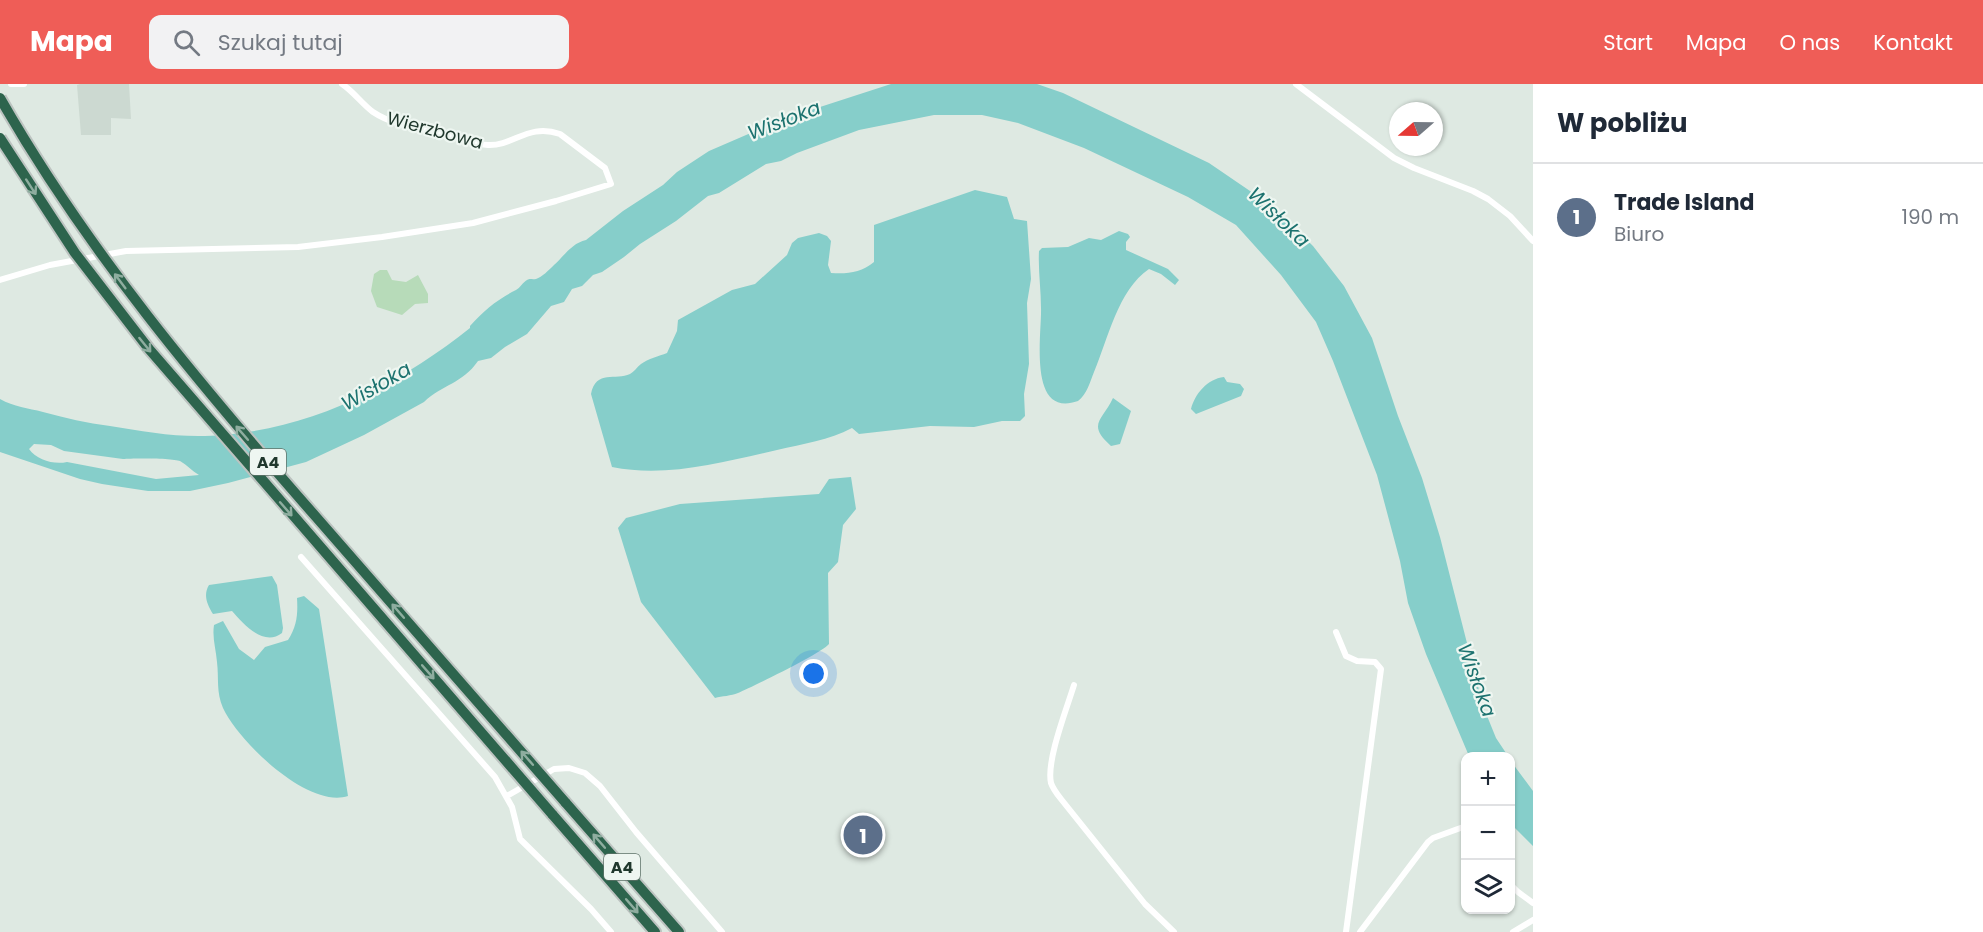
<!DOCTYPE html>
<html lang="pl">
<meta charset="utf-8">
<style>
body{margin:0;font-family:Poppins,sans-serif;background:#f2f2f3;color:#1f2937}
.controls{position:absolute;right:18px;bottom:18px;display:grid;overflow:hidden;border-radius:12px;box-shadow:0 2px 4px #0004}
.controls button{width:54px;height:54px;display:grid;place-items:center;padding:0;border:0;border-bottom:2px solid #e0e1e3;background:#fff;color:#1f2937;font:30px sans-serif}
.compass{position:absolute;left:1389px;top:18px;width:54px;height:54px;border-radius:50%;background:#fff;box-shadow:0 2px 4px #0004;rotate:250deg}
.you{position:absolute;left:814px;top:590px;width:21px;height:21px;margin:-15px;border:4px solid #fff;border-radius:50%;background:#1a73e8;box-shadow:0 0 0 9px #1a73e833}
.badge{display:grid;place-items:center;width:39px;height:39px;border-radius:50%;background:#ef5d57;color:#fff;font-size:20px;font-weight:700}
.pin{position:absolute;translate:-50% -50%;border:3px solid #fff;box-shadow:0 2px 6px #0006}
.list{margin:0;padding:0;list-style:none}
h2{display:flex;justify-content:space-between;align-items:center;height:78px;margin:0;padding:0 24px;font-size:26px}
h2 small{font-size:20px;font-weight:400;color:#747a83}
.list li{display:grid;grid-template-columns:39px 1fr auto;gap:18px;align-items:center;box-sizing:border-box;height:108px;padding:0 24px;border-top:2px solid #e0e1e3}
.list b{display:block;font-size:22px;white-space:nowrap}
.list p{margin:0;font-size:20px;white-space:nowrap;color:#747a83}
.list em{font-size:20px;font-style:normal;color:#747a83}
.icon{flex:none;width:33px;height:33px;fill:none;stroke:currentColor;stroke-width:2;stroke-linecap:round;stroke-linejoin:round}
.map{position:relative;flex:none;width:1533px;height:848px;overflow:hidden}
header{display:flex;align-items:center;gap:36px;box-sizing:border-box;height:84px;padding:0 30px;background:#ef5d57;color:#fff}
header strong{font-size:28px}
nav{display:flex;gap:33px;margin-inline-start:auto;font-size:21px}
.search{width:420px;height:54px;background:#f2f2f3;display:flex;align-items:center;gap:15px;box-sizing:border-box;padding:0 21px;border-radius:12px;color:#747a83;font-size:22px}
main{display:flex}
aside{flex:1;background:#fff}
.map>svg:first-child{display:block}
</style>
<header>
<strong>Mapa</strong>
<div class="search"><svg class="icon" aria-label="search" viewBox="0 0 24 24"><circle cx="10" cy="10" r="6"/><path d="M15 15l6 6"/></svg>Szukaj tutaj</div>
<nav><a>Start</a><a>Mapa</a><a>O nas</a><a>Kontakt</a></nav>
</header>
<main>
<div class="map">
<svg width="1533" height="848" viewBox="0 0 1533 848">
<rect width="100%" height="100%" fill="#dee9e2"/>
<path fill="#ccd9d1" d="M 80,0 L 129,0 L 131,35 L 111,34 L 111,51 L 81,51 L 77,1 Z"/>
<path fill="#b7dbb9" d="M 380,186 L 387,186 L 392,196 L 406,198 L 418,191 L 428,210 L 428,219 L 415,220 L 402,231 L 377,223 L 371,207 L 374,190 Z"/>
<path fill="#86ceca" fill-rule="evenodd" d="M 891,0 L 1037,0 L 1063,9 L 1209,79 L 1272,122 L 1313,162 L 1344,202 L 1372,254 L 1398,332 L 1422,394 L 1440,453 L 1483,622 L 1496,654 L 1508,672 L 1469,672 L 1426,570 L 1408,519 L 1400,477 L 1377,391 L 1333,277 L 1316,238 L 1281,191 L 1236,141 L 1188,113 L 1084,64 L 1018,39 L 982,31 L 934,31 L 859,46 L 797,69 L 781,77 L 766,80 L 719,109 L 708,112 L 676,137 L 640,160 L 624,173 L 602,188 L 593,191 L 582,202 L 572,205 L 564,218 L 551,222 L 527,250 L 505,263 L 491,274 L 478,277 C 462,300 443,300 424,318 L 364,351 L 306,378 L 228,399 L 190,407 L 148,407 L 102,400 L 80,395 L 0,368 L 0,315 C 14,323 28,324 43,328 C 65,334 87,339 110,342 C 141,347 174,353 205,352 C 303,349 395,304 470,244 L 470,242 C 484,226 498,215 516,206 C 520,204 523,198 527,196 C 531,194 531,196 536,195 C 542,193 549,186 554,181 C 564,172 572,159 586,156 L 623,127 L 663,101 L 677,88 L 709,67 L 783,35 ZM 34,360 L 51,361 L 64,367 L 123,375 C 132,374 173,374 180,377 C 187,381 192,387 199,391 L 156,395 L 67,378 C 54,381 37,376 29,365 Z
M 975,106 L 1007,113 L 1014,135 L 1027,137 L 1031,195 L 1027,219 L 1029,280 L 1024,310 L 1025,332 L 1020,337 L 1002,337 L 974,343 L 930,342 L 859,350 L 852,344 C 829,356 803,360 777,366 C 723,378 667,394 612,383 L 591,310 C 596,285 616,297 630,290 C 634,288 637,283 641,280 C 648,275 659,272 667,269 L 677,247 L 678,236 L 732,206 L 755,200 L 787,171 L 792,159 L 798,154 L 819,149 L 827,152 L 831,157 L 828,181 L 831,189 C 847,190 861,189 874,178 L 874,141 Z
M 1119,147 L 1128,150 L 1130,153 L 1126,158 L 1126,166 L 1168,185 L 1179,196 L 1175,201 L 1161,190 L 1149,185 C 1118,206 1108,255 1094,288 C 1090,298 1087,310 1078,317 C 1027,335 1042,249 1041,224 C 1041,205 1038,186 1039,167 L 1042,164 L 1068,163 L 1089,154 L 1101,156 Z
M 1224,293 L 1227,298 L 1240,300 L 1244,305 L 1241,312 L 1196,330 L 1191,325 C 1195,310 1207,295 1224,293 Z
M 1113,314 L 1131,327 L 1120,360 L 1111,362 C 1086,340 1103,336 1113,314 Z
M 851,393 L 856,425 L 843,441 L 838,478 L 828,489 L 829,560 C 822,569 752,603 738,609 C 731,612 722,612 715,614 L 641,518 L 618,444 L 626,434 L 680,420 L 819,410 L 829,395 Z
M 272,492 L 277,501 L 283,544 L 282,549 C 264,563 244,541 232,527 L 213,530 C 207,520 203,511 209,501 Z
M 304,512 L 319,525 L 348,712 C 308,725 239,658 223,624 C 216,608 219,594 217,578 C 216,565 212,554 214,541 L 223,537 L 239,565 L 254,576 L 265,563 L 288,556 C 297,542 298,530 297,514 Z
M 1510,676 L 1533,707 L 1533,762 L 1511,740 Z"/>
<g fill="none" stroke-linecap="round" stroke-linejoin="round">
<g stroke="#bcc3c0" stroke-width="14">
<path id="motorway" d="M 565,718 L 679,848
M 552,730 L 655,848"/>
</g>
<path stroke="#fff" stroke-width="6" d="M 11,0 L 24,0
M 1296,0 L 1394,74 L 1414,84 L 1473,107 L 1488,115 L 1510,132 L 1533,157
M 0,196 L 50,181 L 126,167 L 298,163 L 382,153 L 473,139 L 556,117 L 611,100 L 605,84 L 560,50 C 528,39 514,62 488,61 C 476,61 464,54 453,51 C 425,44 397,44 373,28 C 362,20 354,8 342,0
M 301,473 L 495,693 L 512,723 L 520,755 L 591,825 L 611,848
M 1336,548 L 1346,572 L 1357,577 L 1375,578 L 1381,585 L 1346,848
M 1074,601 C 1067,624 1046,677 1051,699 C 1053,705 1057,710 1061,715 L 1145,820 L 1174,848
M 507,712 L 554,685 L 569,684 L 585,689 L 600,702 L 636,748 L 722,848
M 1510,800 L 1518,808 L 1533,819
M 1360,848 L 1428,758 L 1433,754 L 1466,742
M 1513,848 L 1533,836"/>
<use href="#motorway" stroke="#2d644d" stroke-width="10"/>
<g stroke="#bcc3c0" stroke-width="14" stroke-linecap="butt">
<path id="motorway-bridge" d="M 0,14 C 88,168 201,302 317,434 C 400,529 482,623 565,718
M 0,54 L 75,169 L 149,265 L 552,730"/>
</g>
<use href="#motorway-bridge" stroke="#2d644d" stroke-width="10"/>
</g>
<defs><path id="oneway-shaft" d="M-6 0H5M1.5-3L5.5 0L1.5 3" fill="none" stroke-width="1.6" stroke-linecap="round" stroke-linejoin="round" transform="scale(1.5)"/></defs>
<g stroke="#8ead9f">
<use href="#oneway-shaft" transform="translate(31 103) rotate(57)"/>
<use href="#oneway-shaft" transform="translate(120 197) rotate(-127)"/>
<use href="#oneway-shaft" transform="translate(145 261) rotate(51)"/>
<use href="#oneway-shaft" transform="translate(242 349) rotate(-131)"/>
<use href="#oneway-shaft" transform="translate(286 425) rotate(49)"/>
<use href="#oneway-shaft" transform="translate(398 527) rotate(-131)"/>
<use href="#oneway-shaft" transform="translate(428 588) rotate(49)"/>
<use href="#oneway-shaft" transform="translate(527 674) rotate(-131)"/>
<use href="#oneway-shaft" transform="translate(599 757) rotate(-131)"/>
<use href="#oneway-shaft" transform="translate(632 822) rotate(49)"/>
</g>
<g text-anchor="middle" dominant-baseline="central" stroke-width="4.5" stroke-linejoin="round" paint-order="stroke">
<g fill="#eef6f1" stroke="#5e7168" stroke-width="1.5">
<rect x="250" y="365" width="36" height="26" rx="4.5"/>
<rect x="604" y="770" width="36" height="26" rx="4.5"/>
</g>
<g font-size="16" font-weight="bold" fill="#20382d">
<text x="268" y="378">A4</text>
<text x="622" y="783">A4</text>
</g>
<g font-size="18" fill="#20382d" stroke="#eef6f1">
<text transform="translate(435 46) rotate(15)">Wierzbowa</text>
</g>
<g font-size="20" font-style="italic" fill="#1c726f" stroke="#eef6f1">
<text transform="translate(784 36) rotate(-21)">Wisłoka</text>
<text transform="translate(1279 133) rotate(44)">Wisłoka</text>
<text transform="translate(376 302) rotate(-30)">Wisłoka</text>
<text transform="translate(1477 596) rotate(70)">Wisłoka</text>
</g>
</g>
</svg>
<div class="controls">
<button>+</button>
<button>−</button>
<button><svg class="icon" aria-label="layers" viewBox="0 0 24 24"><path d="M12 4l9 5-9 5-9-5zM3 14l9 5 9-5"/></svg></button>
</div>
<svg class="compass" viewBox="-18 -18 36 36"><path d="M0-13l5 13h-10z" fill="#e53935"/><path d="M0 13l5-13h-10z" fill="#747a83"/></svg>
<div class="you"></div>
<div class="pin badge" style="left:863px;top:751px;background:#5c6f8a">1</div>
</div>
<aside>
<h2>W pobliżu<small></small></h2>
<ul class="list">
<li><span class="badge" style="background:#5c6f8a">1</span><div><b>Trade Island</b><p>Biuro</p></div><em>190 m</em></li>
</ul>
</aside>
</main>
